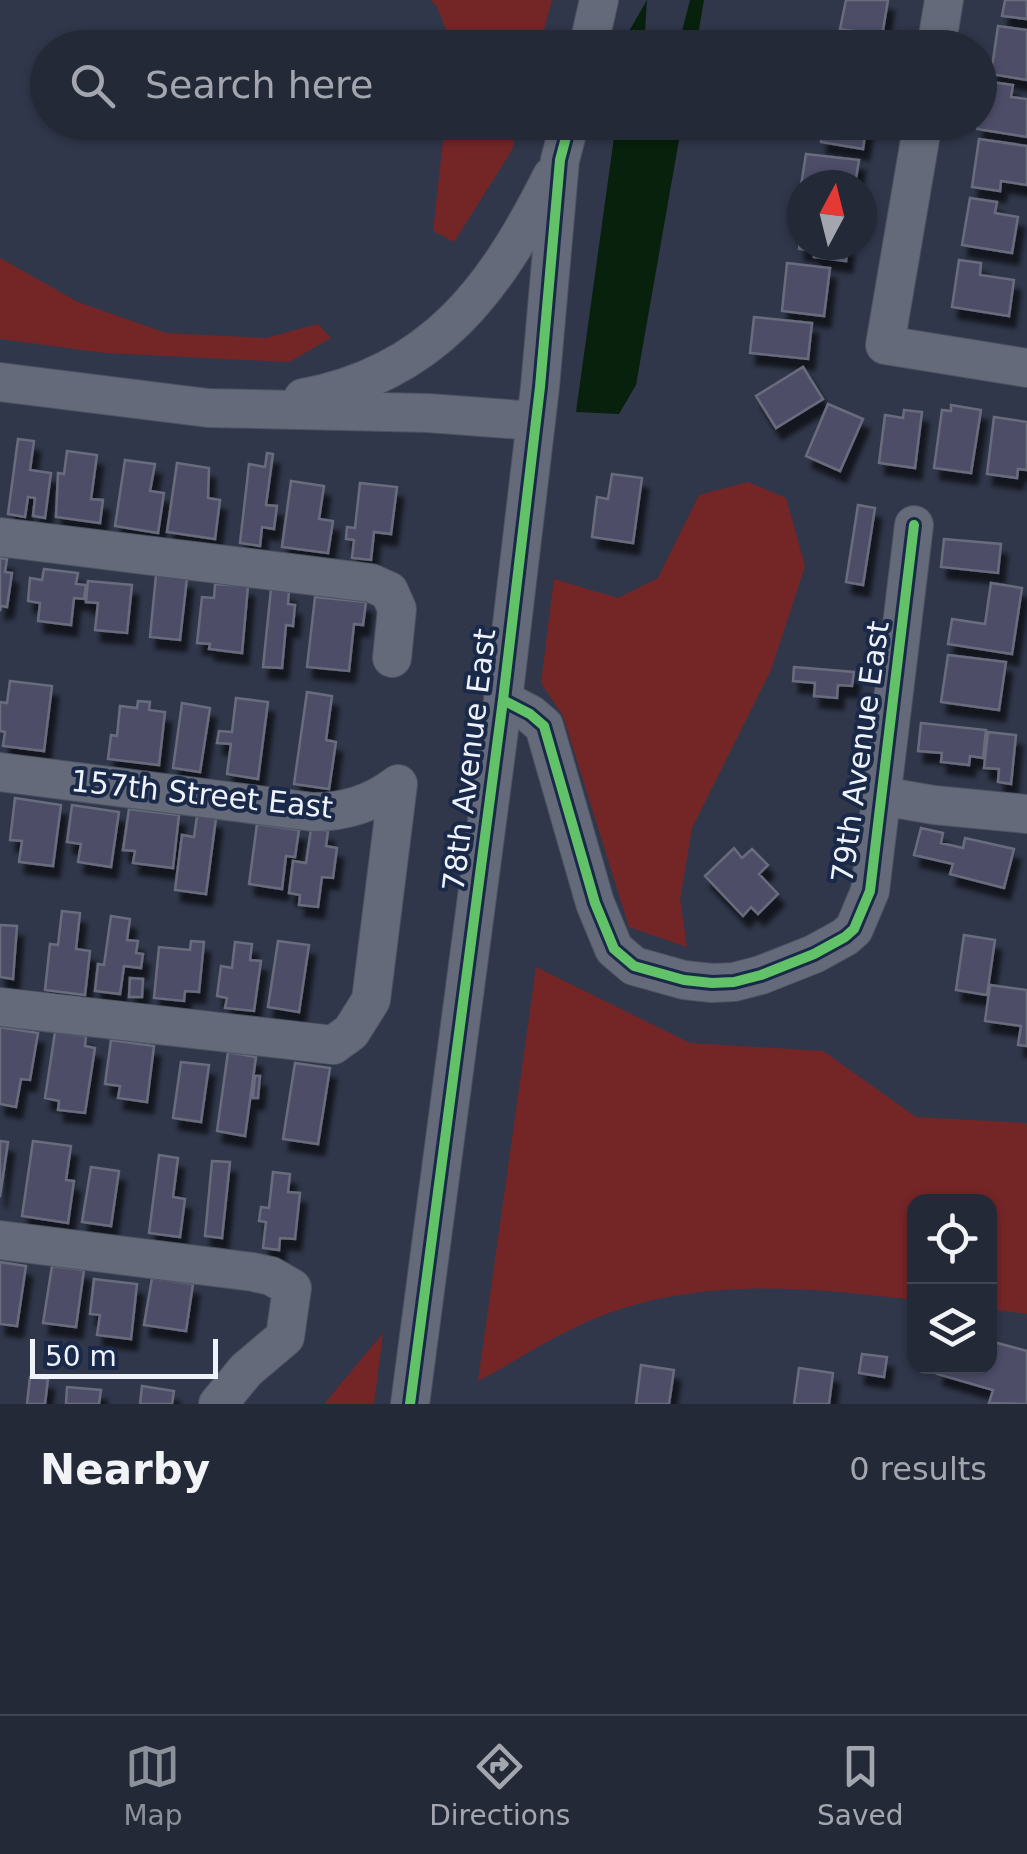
<!DOCTYPE html>
<style>
body{margin:0;font-family:"DejaVu Sans",sans-serif;background:#2c3140;color:#f1f3f6}
.controls{position:absolute;right:30px;bottom:30px;display:grid;overflow:hidden;border-radius:20px;box-shadow:0 2px 8px #0004}
.controls button{width:90px;height:90px;display:grid;place-items:center;padding:0;border:0;border-bottom:2px solid #414553;background:#242938;color:#f1f3f6;font:50px sans-serif}
.compass{position:absolute;left:787px;top:170px;width:90px;height:90px;border-radius:50%;background:#242938;box-shadow:0 2px 8px #0004;rotate:7deg}
.scale{position:absolute;left:30px;bottom:25px;width:188px;box-sizing:border-box;padding-left:10px;border:5px solid #eef2fb;border-top:0;font-size:28px;line-height:35px;white-space:nowrap;color:#eef2fb;-webkit-text-stroke:8px #1b2949;paint-order:stroke}
.list{margin:0;padding:0;list-style:none}
h2{display:flex;justify-content:space-between;align-items:center;height:130px;margin:0;padding:0 40px;font-size:42px}
h2 small{font-size:32px;font-weight:400;color:#a3a6ae}
.icon{flex:none;width:55px;height:55px;fill:none;stroke:currentColor;stroke-width:2;stroke-linecap:round;stroke-linejoin:round}
.map{position:relative;flex:none;width:1027px;height:1404px;overflow:hidden}
.search{position:absolute;background:#242938;box-shadow:0 2px 8px #0004;left:30px;right:30px;top:30px;height:110px;display:flex;align-items:center;gap:25px;box-sizing:border-box;padding:0 35px;border-radius:55px;color:#a3a6ae;font-size:38px}
.sheet{height:310px;background:#242938}
nav{display:flex;justify-content:space-around;align-items:center;box-sizing:border-box;height:140px;border-top:2px solid #414553;background:#242938;font-size:28px;color:#a3a6ae}
nav a{display:grid;justify-items:center;gap:5px}
nav .on{color:#8c9099}
.map>svg:first-child{display:block}
</style>
<div class="map">
<svg width="1027" height="1404" viewBox="0 0 1027 1404">
<defs>
<filter id="shadow"><feDropShadow dx="6" dy="11" stdDeviation="2.5" flood-color="#0009"/></filter>
</defs>
<rect width="100%" height="100%" fill="#30374a"/>
<path fill="#742627" d="M 430,0 L 552,0 L 539,47 L 454,48 L 436,5 Z
M 445,123 L 519,123 L 512,150 L 454,242 L 433,231 Z
M 0,258 L 78,302 L 166,333 L 266,338 L 318,324 L 331,338 L 289,362 L 105,353 L 0,339 Z
M 748,482 L 786,498 L 805,566 L 771,670 L 692,828 L 680,899 L 687,947 L 629,927 L 563,716 L 541,683 L 554,579 L 618,598 L 658,578 L 699,495 Z
M 536,967 L 690,1043 L 823,1051 L 916,1117 L 1027,1123 L 1027,1314 L 990,1309 L 990,1202 L 914,1202 L 914,1300 C 811,1287 700,1277 601,1316 C 559,1332 518,1360 478,1381 Z
M 383,1333 L 374,1404 L 324,1404 Z"/>
<path fill="#07210c" d="M 647,0 L 644,47 L 626,47 L 628,33 Z
M 690,0 L 704,0 L 696,47 L 678,47 Z
M 616,123 L 682,123 L 636,385 L 619,414 L 576,412 Z"/>
<path fill="#4d4e68" stroke="#696c7d" stroke-width="2.5" filter="url(#shadow)" d="M 846,0 L 888,0 L 882,36 L 840,29 Z
M 1005,0 L 1027,0 L 1027,19 L 1002,16 Z
M 998,26 L 1027,30 L 1027,80 L 991,74 Z
M 984,81 L 1013,85 L 1011,97 L 1027,99 L 1027,137 L 977,129 Z
M 824,122 L 867,122 L 863,149 L 821,142 Z
M 979,139 L 1027,146 L 1027,185 L 1001,181 L 1000,191 L 972,187 Z
M 806,154 L 859,160 L 855,185 L 802,185 L 800,192 Z
M 970,198 L 997,202 L 995,213 L 1018,217 L 1012,253 L 962,245 Z
M 802,224 L 802,245 L 848,245 L 846,261 L 814,257 L 815,251 L 799,249 Z
M 959,260 L 981,263 L 980,275 L 1014,280 L 1009,316 L 952,307 Z
M 787,263 L 830,268 L 824,316 L 782,311 Z
M 754,317 L 812,323 L 808,359 L 750,353 Z
M 803,367 L 823,399 L 776,428 L 756,396 Z
M 828,404 L 863,419 L 840,471 L 806,456 Z
M 951,405 L 981,410 L 971,473 L 934,468 L 942,410 L 951,411 Z
M 904,410 L 922,412 L 915,468 L 879,463 L 885,415 L 903,418 Z
M 994,417 L 1027,422 L 1027,470 L 1018,469 L 1017,478 L 987,474 Z
M 18,439 L 34,441 L 30,470 L 51,473 L 45,518 L 33,516 L 35,498 L 28,497 L 25,517 L 8,514 Z
M 67,451 L 97,455 L 91,499 L 103,500 L 100,523 L 56,517 L 58,473 L 64,474 Z
M 267,453 L 273,454 L 266,505 L 277,506 L 274,529 L 262,527 L 260,546 L 240,543 L 249,464 L 265,467 Z
M 125,460 L 155,464 L 150,491 L 164,493 L 158,533 L 115,526 Z
M 177,463 L 209,468 L 208,498 L 220,500 L 215,539 L 167,532 Z
M 612,474 L 642,478 L 633,543 L 592,537 L 597,497 L 608,499 Z
M 291,481 L 324,486 L 319,519 L 333,521 L 328,553 L 282,547 Z
M 360,483 L 397,487 L 391,534 L 374,532 L 371,560 L 352,558 L 354,540 L 346,539 L 347,527 L 355,528 Z
M 858,505 L 875,508 L 863,585 L 846,582 Z
M 944,539 L 1001,544 L 998,573 L 941,567 Z
M 0,558 L 7,559 L 5,572 L 12,573 L 7,607 L 1,606 L 0,611 Z
M 44,569 L 78,573 L 76,584 L 86,585 L 84,599 L 74,598 L 71,625 L 38,621 L 40,603 L 28,601 L 30,578 L 42,580 Z
M 156,575 L 187,578 L 180,640 L 150,637 Z
M 88,581 L 132,585 L 127,633 L 95,630 L 98,603 L 86,602 Z
M 991,583 L 1022,588 L 1012,654 L 948,644 L 952,619 L 985,624 Z
M 215,584 L 248,586 L 242,653 L 209,649 L 210,644 L 197,643 L 202,597 L 214,598 Z
M 271,589 L 289,591 L 288,604 L 295,605 L 293,626 L 286,625 L 282,668 L 263,667 Z
M 315,597 L 366,602 L 363,625 L 354,624 L 349,671 L 307,667 Z
M 948,655 L 1006,662 L 999,710 L 941,702 Z
M 794,667 L 854,672 L 852,686 L 838,685 L 837,698 L 814,696 L 815,683 L 793,681 Z
M 10,681 L 52,686 L 44,751 L 3,746 L 5,732 L 0,731 L 0,702 L 7,703 Z
M 307,692 L 332,696 L 326,740 L 336,742 L 329,789 L 294,784 Z
M 236,698 L 268,702 L 258,779 L 227,774 L 231,744 L 217,743 L 219,731 L 232,732 Z
M 138,701 L 150,702 L 149,710 L 165,712 L 159,765 L 108,759 L 111,735 L 117,736 L 120,706 L 137,708 Z
M 182,703 L 210,708 L 200,772 L 173,768 Z
M 921,723 L 986,730 L 983,758 L 970,756 L 969,765 L 941,762 L 942,753 L 918,751 Z
M 988,732 L 1016,735 L 1011,784 L 998,782 L 999,769 L 984,768 Z
M 15,798 L 61,805 L 53,866 L 19,862 L 22,841 L 10,840 Z
M 72,805 L 119,812 L 111,867 L 78,862 L 81,844 L 67,842 Z
M 129,809 L 179,815 L 173,868 L 133,863 L 135,851 L 123,850 Z
M 197,816 L 216,818 L 206,894 L 175,890 L 182,835 L 194,837 Z
M 257,824 L 299,830 L 295,857 L 286,856 L 282,889 L 249,884 Z
M 921,828 L 943,833 L 941,843 L 963,848 L 965,838 L 1014,849 L 1004,888 L 950,874 L 953,864 L 914,855 Z
M 311,829 L 328,831 L 326,846 L 337,848 L 333,878 L 322,877 L 318,907 L 299,905 L 300,895 L 289,893 L 293,861 L 306,863 Z
M 734,848 L 742,858 L 752,849 L 768,865 L 759,874 L 778,894 L 758,914 L 751,907 L 743,916 L 705,876 Z
M 62,911 L 80,913 L 76,949 L 90,951 L 85,995 L 45,990 L 50,944 L 58,945 Z
M 111,916 L 130,919 L 127,940 L 138,941 L 136,953 L 143,954 L 141,968 L 124,966 L 120,994 L 95,991 L 98,964 L 104,965 Z
M 0,925 L 17,926 L 13,979 L 0,977 Z
M 964,935 L 995,940 L 987,995 L 956,990 Z
M 191,941 L 204,942 L 199,992 L 185,991 L 184,1001 L 154,998 L 159,947 L 190,950 Z
M 278,941 L 309,945 L 299,1012 L 268,1007 Z
M 235,942 L 252,944 L 250,960 L 261,961 L 254,1011 L 225,1008 L 227,998 L 217,996 L 221,966 L 232,968 Z
M 130,978 L 143,979 L 142,997 L 129,997 Z
M 990,985 L 1027,990 L 1027,1046 L 1018,1045 L 1021,1026 L 985,1021 Z
M 0,1027 L 38,1033 L 30,1080 L 21,1079 L 16,1107 L 0,1104 Z
M 55,1032 L 86,1036 L 85,1046 L 95,1048 L 85,1113 L 58,1110 L 59,1101 L 45,1098 Z
M 111,1040 L 154,1046 L 147,1102 L 118,1098 L 120,1086 L 105,1084 Z
M 228,1052 L 256,1057 L 245,1136 L 217,1131 Z
M 181,1062 L 209,1065 L 201,1122 L 173,1118 Z
M 295,1063 L 330,1068 L 318,1144 L 283,1139 Z
M 255,1076 L 260,1076 L 258,1098 L 253,1098 Z
M 0,1141 L 8,1142 L 0,1197 Z
M 33,1141 L 71,1146 L 66,1180 L 74,1181 L 68,1223 L 22,1216 Z
M 159,1155 L 178,1158 L 173,1197 L 185,1199 L 180,1237 L 149,1233 Z
M 212,1161 L 230,1162 L 222,1238 L 205,1236 Z
M 91,1167 L 119,1171 L 111,1226 L 82,1222 Z
M 273,1172 L 290,1174 L 288,1192 L 300,1193 L 295,1239 L 280,1238 L 279,1250 L 263,1248 L 266,1222 L 259,1221 L 261,1207 L 269,1208 Z
M 0,1262 L 26,1266 L 17,1326 L 0,1324 Z
M 52,1266 L 84,1270 L 76,1327 L 43,1323 Z
M 152,1278 L 193,1284 L 186,1331 L 144,1325 Z
M 94,1279 L 137,1284 L 131,1339 L 97,1335 L 100,1315 L 90,1314 Z
M 990,1341 L 1027,1351 L 1027,1404 L 989,1403 L 993,1390 L 937,1374 L 939,1366 L 990,1366 Z
M 862,1354 L 887,1357 L 884,1377 L 859,1373 Z
M 641,1365 L 674,1370 L 669,1404 L 636,1404 Z
M 799,1368 L 833,1373 L 829,1404 L 794,1404 Z
M 30,1377 L 48,1379 L 45,1404 L 27,1404 Z
M 142,1386 L 174,1391 L 172,1404 L 140,1404 Z
M 67,1387 L 101,1390 L 99,1404 L 66,1404 Z"/>
<g fill="none" stroke-linecap="round" stroke-linejoin="round">
<g stroke="#4c5260" stroke-width="40">
<path id="minor" d="M 588,48 L 599,0
M 936,48 L 944,0
M 923,122 L 885,345 L 1027,368
M 0,382 L 208,408 L 428,413 L 535,421
M 303,398 C 434,374 496,288 552,176
M 0,537 L 371,583 L 389,591 L 397,609 L 392,658
M 503,700 L 530,714 L 544,726 L 595,903 L 614,949 L 634,966 L 684,980 L 712,983 L 734,982 L 761,975 L 814,954 L 845,937 L 854,929 L 870,891 L 914,525
M 0,772 L 313,812 C 345,812 372,804 398,784
M 882,796 L 934,805 L 1027,814
M 0,1007 L 333,1045 L 351,1032 L 371,1000 L 398,784
M 0,1240 L 253,1272 L 271,1276 L 292,1288 L 285,1337 L 246,1370 L 218,1404
M 410,1404 L 503,700 L 540,387 L 560,160 L 570,122"/>
</g>
<use href="#minor" stroke="#646a79" stroke-width="38"/>
<g stroke="#1b2949" stroke-width="16">
<path id="cycleway" d="M 503,700 L 530,714 L 544,726 L 595,903 L 614,949 L 634,966 L 684,980 L 712,983 L 734,982 L 761,975 L 814,954 L 845,937 L 854,929 L 870,891 L 914,525
M 410,1404 L 503,700 L 540,387 L 560,160 L 570,122"/>
</g>
<use href="#cycleway" stroke="#61c268" stroke-width="10"/>
</g>
<g text-anchor="middle" dominant-baseline="central" stroke-width="8" stroke-linejoin="round" paint-order="stroke">
<g font-size="30" fill="#eef2fb" stroke="#1b2949">
<text transform="translate(860 752) rotate(-82)">79th Avenue East</text>
<text transform="translate(469 760) rotate(-83)">78th Avenue East</text>
<text transform="translate(202 794) rotate(6)">157th Street East</text>
</g>
</g>
</svg>
<div class="controls">
<button><svg class="icon" aria-label="locate" viewBox="0 0 24 24"><circle cx="12" cy="12" r="6"/><path d="M12 2v4M12 18v4M2 12h4M18 12h4"/></svg></button>
<button><svg class="icon" aria-label="layers" viewBox="0 0 24 24"><path d="M12 4l9 5-9 5-9-5zM3 14l9 5 9-5"/></svg></button>
</div>
<svg class="compass" viewBox="-18 -18 36 36"><path d="M0-13l5 13h-10z" fill="#e53935"/><path d="M0 13l5-13h-10z" fill="#a3a6ae"/></svg>
<div class="scale">50 m</div>
<div class="search"><svg class="icon" aria-label="search" viewBox="0 0 24 24"><circle cx="10" cy="10" r="6"/><path d="M15 15l6 6"/></svg>Search here</div>
</div>
<section class="sheet">
<h2>Nearby<small>0 results</small></h2>
<ul class="list">
</ul>
</section>
<nav>
<a class="on"><svg class="icon" aria-label="map" viewBox="0 0 24 24"><path d="M3 6l6-2 6 2 6-2v14l-6 2-6-2-6 2zM9 4v14M15 6v14"/></svg>Map</a>
<a><svg class="icon" aria-label="directions" viewBox="0 0 24 24"><path d="M12 3l9 9-9 9-9-9zM9 14v-3h6M13 9l2 2-2 2"/></svg>Directions</a>
<a><svg class="icon" aria-label="saved" viewBox="0 0 24 24"><path d="M7 4h10v16l-5-4-5 4z"/></svg>Saved</a>
</nav>
